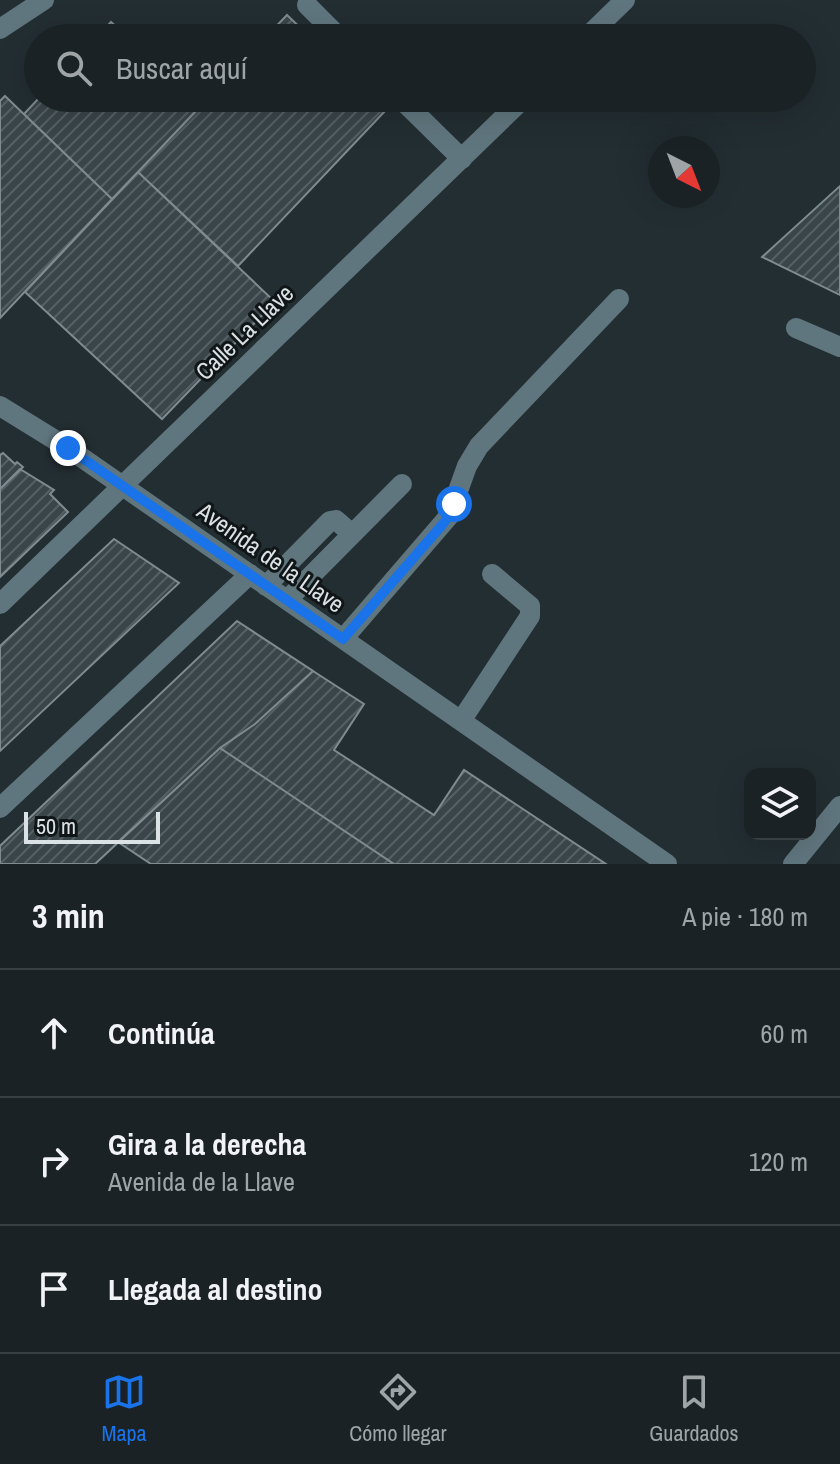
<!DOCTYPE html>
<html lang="es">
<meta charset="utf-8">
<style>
body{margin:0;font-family:"Archivo Narrow",sans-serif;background:#272f32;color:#f1f3f6}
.controls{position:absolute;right:24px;bottom:24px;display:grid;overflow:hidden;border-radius:16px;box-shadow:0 8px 32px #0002}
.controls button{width:72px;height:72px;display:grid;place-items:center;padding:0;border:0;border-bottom:2px solid #383f43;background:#1a2226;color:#f1f3f6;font:40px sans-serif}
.compass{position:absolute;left:648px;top:136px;width:72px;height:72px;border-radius:50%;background:#1a2226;box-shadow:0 8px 32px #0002;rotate:138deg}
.scale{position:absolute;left:24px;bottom:20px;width:136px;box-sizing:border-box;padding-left:8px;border:4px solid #dbe2e5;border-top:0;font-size:22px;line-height:28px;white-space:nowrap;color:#dbe2e5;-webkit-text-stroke:6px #101517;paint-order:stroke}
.stop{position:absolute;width:24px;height:24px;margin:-18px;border:6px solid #1a73e8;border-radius:50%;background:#fff}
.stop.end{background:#1a73e8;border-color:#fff;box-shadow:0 2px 8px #0008}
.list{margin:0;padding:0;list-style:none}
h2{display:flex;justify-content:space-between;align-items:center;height:104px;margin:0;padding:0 32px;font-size:34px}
h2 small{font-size:26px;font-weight:400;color:#9fa4a7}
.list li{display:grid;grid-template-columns:52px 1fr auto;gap:24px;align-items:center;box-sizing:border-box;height:128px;padding:0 32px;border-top:2px solid #383f43}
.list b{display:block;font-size:30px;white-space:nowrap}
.list p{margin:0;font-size:26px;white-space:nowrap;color:#9fa4a7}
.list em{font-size:26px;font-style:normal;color:#9fa4a7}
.icon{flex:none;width:44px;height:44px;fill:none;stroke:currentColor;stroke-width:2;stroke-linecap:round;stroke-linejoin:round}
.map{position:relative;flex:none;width:840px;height:864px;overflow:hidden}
.search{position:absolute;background:#1a2226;box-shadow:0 8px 32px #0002;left:24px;right:24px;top:24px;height:88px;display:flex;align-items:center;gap:20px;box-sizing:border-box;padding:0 28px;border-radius:44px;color:#9fa4a7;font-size:30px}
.sheet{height:488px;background:#1a2226}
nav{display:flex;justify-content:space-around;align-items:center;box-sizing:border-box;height:112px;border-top:2px solid #383f43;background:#1a2226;font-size:22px;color:#9fa4a7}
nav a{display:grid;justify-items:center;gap:4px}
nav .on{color:#1a73e8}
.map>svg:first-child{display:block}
</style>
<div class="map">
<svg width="840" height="864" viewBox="0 0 840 864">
<defs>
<pattern id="building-hatch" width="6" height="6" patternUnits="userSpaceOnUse" patternTransform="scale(2)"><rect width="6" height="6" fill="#3a454a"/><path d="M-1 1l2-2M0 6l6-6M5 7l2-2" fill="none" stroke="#566064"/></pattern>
</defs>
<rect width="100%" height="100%" fill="#232e32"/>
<path fill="url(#building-hatch)" stroke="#7e8b90" stroke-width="2" d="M 287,15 L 311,38 L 265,38 Z
M 111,22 L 129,38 L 96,38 Z
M 5,96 L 112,199 L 0,318 L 0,101 Z
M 39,98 L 193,98 L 201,106 L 112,199 L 24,114 Z
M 208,98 L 373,98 L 386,110 L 238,266 L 138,172 Z
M 138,172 L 275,302 L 162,419 L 25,292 Z
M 840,186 L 840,295 L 762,257 Z
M 3,453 L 15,464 L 17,462 L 23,467 L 0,489 L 0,455 Z
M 20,469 L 54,490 L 50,494 L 68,512 L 0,577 L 0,489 Z
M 114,539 L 179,583 L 0,751 L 0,646 Z
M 237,621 L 313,671 L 255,724 L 220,748 L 95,864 L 0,864 L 0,846 Z
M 313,671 L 364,704 L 334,750 L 434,815 L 464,770 L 606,864 L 394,864 L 220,748 L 255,724 Z
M 220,748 L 394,864 L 151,864 L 118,842 Z"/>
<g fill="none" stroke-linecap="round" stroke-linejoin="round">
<path stroke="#60767e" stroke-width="20" d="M 307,5 L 340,38
M 0,29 L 44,0
M 586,38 L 625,0
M 400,98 L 462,159
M 796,328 L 840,347
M 0,406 L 68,448 L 667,864
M 266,586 L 330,521 L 336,520 L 352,534
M 287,600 L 402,484
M 0,604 L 524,98
M 343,639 L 449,516 L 467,466 L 479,446 L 619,299
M 461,721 L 530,616 L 530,606 L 492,574
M 0,808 L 250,574
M 793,864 L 840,806"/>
</g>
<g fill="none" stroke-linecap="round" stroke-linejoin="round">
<path stroke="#1a73e8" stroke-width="10" d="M 68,448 L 343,639 L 442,525 L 449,516 L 454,504"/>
</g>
<g text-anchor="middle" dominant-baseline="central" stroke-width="6" stroke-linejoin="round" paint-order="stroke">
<g font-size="24" fill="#dbe2e5" stroke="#101517">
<text transform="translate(244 332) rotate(-44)">Calle La Llave</text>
<text transform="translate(271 557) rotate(35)">Avenida de la Llave</text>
</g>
</g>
</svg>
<div class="controls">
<button><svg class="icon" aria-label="layers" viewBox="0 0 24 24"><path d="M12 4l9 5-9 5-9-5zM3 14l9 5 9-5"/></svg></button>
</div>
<svg class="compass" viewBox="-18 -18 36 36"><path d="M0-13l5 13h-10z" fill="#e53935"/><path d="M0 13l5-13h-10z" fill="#9fa4a7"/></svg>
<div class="scale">50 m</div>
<div class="stop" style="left:454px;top:504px"></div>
<div class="stop end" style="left:68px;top:448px"></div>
<div class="search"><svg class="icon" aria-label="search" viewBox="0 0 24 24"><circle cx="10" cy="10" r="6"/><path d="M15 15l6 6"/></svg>Buscar aquí</div>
</div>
<section class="sheet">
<h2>3 min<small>A pie · 180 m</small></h2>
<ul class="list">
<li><svg class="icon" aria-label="ahead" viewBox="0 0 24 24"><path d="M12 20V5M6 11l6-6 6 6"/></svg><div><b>Continúa</b></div><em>60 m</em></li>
<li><svg class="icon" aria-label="right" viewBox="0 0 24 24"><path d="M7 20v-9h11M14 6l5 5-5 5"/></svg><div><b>Gira a la derecha</b><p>Avenida de la Llave</p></div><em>120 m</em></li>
<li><svg class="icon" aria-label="arrive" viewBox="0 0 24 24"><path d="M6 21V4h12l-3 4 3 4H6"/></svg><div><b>Llegada al destino</b></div></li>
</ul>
</section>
<nav>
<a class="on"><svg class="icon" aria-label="map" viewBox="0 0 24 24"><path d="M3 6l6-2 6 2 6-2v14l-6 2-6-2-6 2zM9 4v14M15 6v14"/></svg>Mapa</a>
<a><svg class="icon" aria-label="directions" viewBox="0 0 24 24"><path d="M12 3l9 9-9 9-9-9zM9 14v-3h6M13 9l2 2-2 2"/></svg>Cómo llegar</a>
<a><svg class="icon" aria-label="saved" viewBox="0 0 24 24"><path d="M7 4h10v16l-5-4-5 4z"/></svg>Guardados</a>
</nav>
